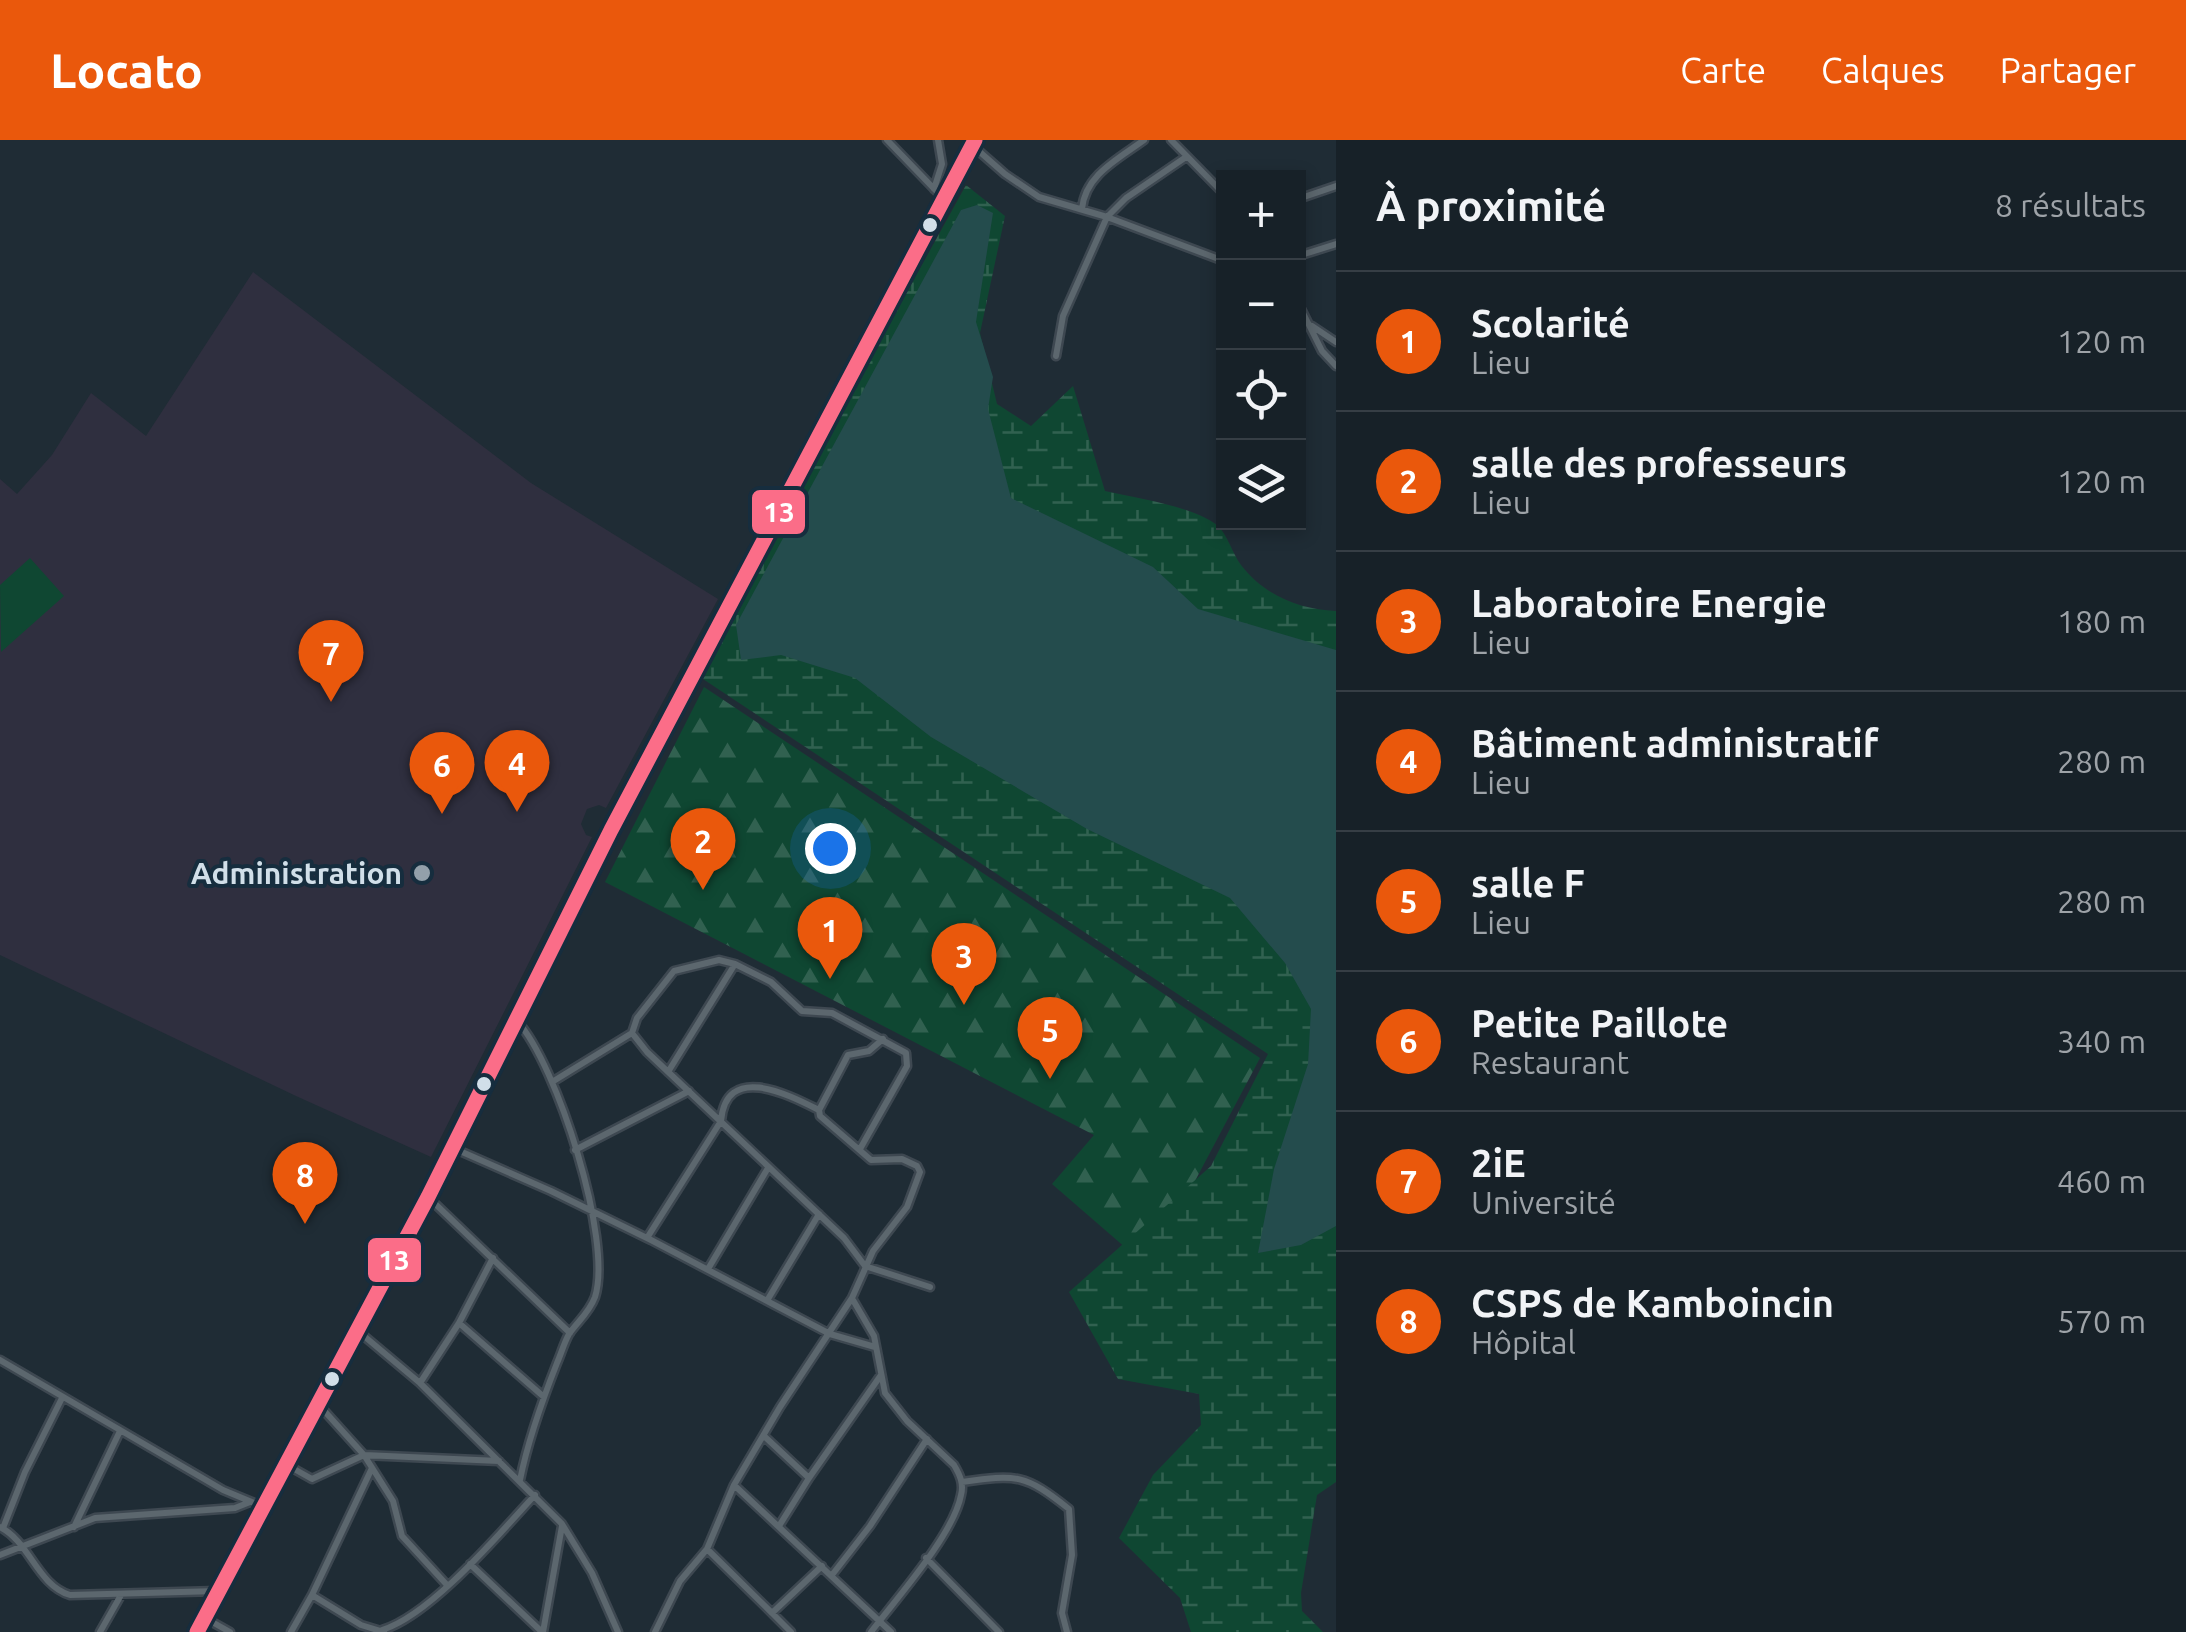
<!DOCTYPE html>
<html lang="fr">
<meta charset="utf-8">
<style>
body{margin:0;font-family:Ubuntu,sans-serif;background:#242e34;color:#f1f3f6}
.controls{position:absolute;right:30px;top:30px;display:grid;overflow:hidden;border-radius:0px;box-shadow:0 5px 15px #0003}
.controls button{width:90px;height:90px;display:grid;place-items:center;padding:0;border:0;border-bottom:2px solid #363e45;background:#172128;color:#f1f3f6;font:50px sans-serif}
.you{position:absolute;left:830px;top:708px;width:35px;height:35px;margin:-25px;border:8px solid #fff;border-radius:50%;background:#1a73e8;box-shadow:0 0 0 15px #1a73e833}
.badge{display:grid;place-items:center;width:65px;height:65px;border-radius:50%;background:#ea580c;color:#fff;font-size:32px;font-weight:700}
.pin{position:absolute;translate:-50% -82px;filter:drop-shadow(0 2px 5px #0008)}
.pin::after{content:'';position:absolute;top:52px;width:35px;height:30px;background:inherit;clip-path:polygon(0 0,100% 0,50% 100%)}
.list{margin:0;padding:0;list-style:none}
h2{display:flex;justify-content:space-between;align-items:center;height:130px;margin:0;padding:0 40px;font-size:42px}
h2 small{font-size:32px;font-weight:400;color:#9ea3a8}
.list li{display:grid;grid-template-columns:65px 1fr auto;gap:30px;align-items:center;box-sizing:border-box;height:140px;padding:0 40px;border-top:2px solid #363e45}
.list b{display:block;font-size:38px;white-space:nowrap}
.list p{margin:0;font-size:32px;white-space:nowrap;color:#9ea3a8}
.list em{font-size:32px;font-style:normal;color:#9ea3a8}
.icon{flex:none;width:55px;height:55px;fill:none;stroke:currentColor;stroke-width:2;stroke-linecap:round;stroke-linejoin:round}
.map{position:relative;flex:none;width:1336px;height:1492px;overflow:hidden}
header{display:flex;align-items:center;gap:60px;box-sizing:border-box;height:140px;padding:0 50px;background:#ea580c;color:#fff}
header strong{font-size:48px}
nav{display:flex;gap:55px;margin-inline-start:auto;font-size:35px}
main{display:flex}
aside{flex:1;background:#172128}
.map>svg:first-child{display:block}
</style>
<header>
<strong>Locato</strong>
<nav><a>Carte</a><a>Calques</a><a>Partager</a></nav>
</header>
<main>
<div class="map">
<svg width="1336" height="1492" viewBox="0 0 1336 1492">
<defs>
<pattern id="forest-firs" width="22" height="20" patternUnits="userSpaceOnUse" patternTransform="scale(2.5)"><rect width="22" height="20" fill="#0f4732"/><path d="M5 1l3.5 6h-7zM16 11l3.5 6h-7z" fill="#316150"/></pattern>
<pattern id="wetland-marsh" width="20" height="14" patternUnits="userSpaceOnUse" patternTransform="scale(2.5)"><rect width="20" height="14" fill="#0f4732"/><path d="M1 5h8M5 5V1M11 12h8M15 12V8" fill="none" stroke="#316150"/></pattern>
</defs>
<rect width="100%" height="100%" fill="#1f2c35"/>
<path fill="#2f2f3f" d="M 253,132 L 531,343 L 718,459 L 606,668 L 599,665 L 587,669 L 581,684 L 586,695 L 592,697 L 431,1017 L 296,956 L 0,815 L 0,339 L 17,354 L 52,315 L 91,253 L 146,296 Z"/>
<path fill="url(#forest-firs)" d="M 704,547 L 1260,918 L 1149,1128 L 1052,1044 L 1094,995 L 605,742 Z"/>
<path fill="url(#wetland-marsh)" d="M 966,45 L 1005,76 L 980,193 L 997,264 L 1031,286 L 1073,246 L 1105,351 C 1136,358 1192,366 1217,385 C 1228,395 1232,413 1241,425 C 1265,456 1299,469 1336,471 L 1336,1342 L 1317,1355 L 1301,1453 L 1302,1471 L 1323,1492 L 1191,1492 L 1180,1458 L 1119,1398 L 1153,1335 L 1201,1285 L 1199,1254 L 1118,1239 L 1069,1152 L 1211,1026 L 1268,914 L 703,539 L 853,250 Z"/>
<path fill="#0f4732" d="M 30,418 L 64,456 L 1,512 L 0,445 Z"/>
<path fill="#244c4d" d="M 977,65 L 993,73 L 976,182 L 993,237 L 988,269 L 1011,358 L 1153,427 L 1198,469 L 1336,510 L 1336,1086 L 1301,1105 L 1258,1113 L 1274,1029 L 1308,924 L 1311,869 L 1285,823 L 1230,758 L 1087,689 L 931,597 L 855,538 L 781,515 L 741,520 L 736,485 L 961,70 Z"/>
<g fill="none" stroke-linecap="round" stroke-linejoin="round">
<g stroke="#3e4851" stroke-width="11">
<path id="minor" d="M 887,0 L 943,58
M 1171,0 L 1224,54
M 973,6 L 1005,34 L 1039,57 L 1107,77 L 1126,58 L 1186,17
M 934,49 L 942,24 L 938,0
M 1298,59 L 1336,46
M 1082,69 C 1085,35 1118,19 1144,0
M 1298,116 L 1336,104
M 1298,163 L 1322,211 L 1336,226
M 1312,186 L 1336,202
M 1056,216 L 1063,176 L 1107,77 L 1224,121
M 735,824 L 719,820 L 674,831 L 637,878 L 632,893 L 647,912 L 844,1098 L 865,1126 L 930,1147
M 517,881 C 557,924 613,1101 595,1157 C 589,1173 578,1181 569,1194 C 564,1203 561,1214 557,1223 C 542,1261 528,1300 520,1340
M 668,932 L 735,824 L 771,842 L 802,871 L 832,873 L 906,913 L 907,926 L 860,1009
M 552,942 L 632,893
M 453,1008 L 551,1051 L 651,1100 L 830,1194 L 875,1207
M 575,1010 L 689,951
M 428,1057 L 570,1193
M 647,1098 L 721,981 C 726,922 789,955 819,970
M 708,1129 L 768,1028
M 768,1159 L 819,1074
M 853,1160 L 874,1196 L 885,1253 L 907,1281 L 954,1325 C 960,1335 964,1344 961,1355 C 954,1394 896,1459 871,1492
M 459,1183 L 544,1257
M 358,1191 L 420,1243 L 562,1384 L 592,1433 L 618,1492
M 0,1220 L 223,1350 L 264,1367
M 420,1243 L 459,1183 L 493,1118
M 319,1265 L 364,1315 L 499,1321
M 764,1296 L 809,1338 L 881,1235
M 287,1325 L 312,1339 L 364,1315 L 393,1361 L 402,1396 L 447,1445
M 372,1328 L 312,1455 L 361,1485 L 384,1492
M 962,1342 C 1017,1334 1025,1334 1069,1369 L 1072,1415 L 1062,1473 L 1067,1492
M 734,1345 L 891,1492
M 779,1386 L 809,1338
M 0,1387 C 30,1402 37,1445 70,1455 L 218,1451
M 74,1387 L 120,1291
M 3,1388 L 25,1332 L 62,1258
M 707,1409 L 772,1473 L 822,1426
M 0,1415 L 95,1378 L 235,1368 L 250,1362
M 926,1418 L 999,1492
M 470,1424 L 542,1492
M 832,1435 L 870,1386 L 927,1299
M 772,1473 L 791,1492
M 205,1478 L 230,1492
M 382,1490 C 431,1475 499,1394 535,1355
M 100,1492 L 121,1455
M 291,1492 L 312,1455
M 543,1492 L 562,1386
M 655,1492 L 680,1441 L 707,1409 L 734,1345 L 780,1267 L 852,1158 L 873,1111 L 907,1067 L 920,1032 L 917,1026 L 902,1019 L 871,1020 L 820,976 L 819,970 L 848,915 L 869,911 L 883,899"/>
</g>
<g stroke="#3e4851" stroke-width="15">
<path id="primary" d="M 197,1492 L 428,1057 L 611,690 L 975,0"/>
</g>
<use href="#minor" stroke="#5c676e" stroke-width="6"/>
<use href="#primary" stroke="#5f6366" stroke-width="10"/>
<g stroke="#162d3e" stroke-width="22">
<path id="bus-1" d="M 197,1492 L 428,1057 L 611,690 L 975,0"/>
</g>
<use href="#bus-1" stroke="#fb6d88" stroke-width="15"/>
</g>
<g fill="#d1dfe9" stroke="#162d3e" stroke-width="4">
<circle cx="930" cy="85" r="9"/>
<circle cx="484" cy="944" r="9"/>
<circle cx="332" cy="1239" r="9"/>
</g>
<circle fill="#93a0aa" stroke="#162d3e" stroke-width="4" cx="422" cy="733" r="10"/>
<g text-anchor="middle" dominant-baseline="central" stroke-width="8" stroke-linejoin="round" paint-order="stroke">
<g font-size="30" font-weight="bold" fill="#d1dfe9" stroke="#162d3e" text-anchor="end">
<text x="402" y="733">Administration</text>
</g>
</g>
<g stroke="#162d3e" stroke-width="4">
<rect x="750" y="348" width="57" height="48" rx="10" fill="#fb6d88"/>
<rect x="366" y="1096" width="57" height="48" rx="10" fill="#fb6d88"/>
</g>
<g font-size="28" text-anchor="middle" font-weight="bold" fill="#fff">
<text x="779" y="382">13</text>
<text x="394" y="1130">13</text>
</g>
</svg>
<div class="controls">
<button>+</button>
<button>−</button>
<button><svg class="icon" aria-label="locate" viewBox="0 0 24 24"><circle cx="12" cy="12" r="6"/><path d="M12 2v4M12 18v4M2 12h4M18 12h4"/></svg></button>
<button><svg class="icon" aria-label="layers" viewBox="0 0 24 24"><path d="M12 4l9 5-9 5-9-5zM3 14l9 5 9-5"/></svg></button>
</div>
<div class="you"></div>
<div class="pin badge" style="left:830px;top:839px">1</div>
<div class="pin badge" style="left:703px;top:750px">2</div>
<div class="pin badge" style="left:964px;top:865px">3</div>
<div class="pin badge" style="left:517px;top:672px">4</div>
<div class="pin badge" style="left:1050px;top:939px">5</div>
<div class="pin badge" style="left:442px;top:674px">6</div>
<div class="pin badge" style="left:331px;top:562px">7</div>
<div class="pin badge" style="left:305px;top:1084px">8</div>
</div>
<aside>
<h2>À proximité<small>8 résultats</small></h2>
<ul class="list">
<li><span class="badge">1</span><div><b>Scolarité</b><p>Lieu</p></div><em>120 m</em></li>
<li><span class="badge">2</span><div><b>salle des professeurs</b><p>Lieu</p></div><em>120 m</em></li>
<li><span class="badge">3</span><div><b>Laboratoire Energie</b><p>Lieu</p></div><em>180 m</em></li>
<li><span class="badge">4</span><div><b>Bâtiment administratif</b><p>Lieu</p></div><em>280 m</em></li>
<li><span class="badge">5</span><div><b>salle F</b><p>Lieu</p></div><em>280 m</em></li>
<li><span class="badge">6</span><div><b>Petite Paillote</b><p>Restaurant</p></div><em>340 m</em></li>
<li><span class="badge">7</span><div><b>2iE</b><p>Université</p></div><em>460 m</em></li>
<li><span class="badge">8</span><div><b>CSPS de Kamboincin</b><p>Hôpital</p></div><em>570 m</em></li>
</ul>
</aside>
</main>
